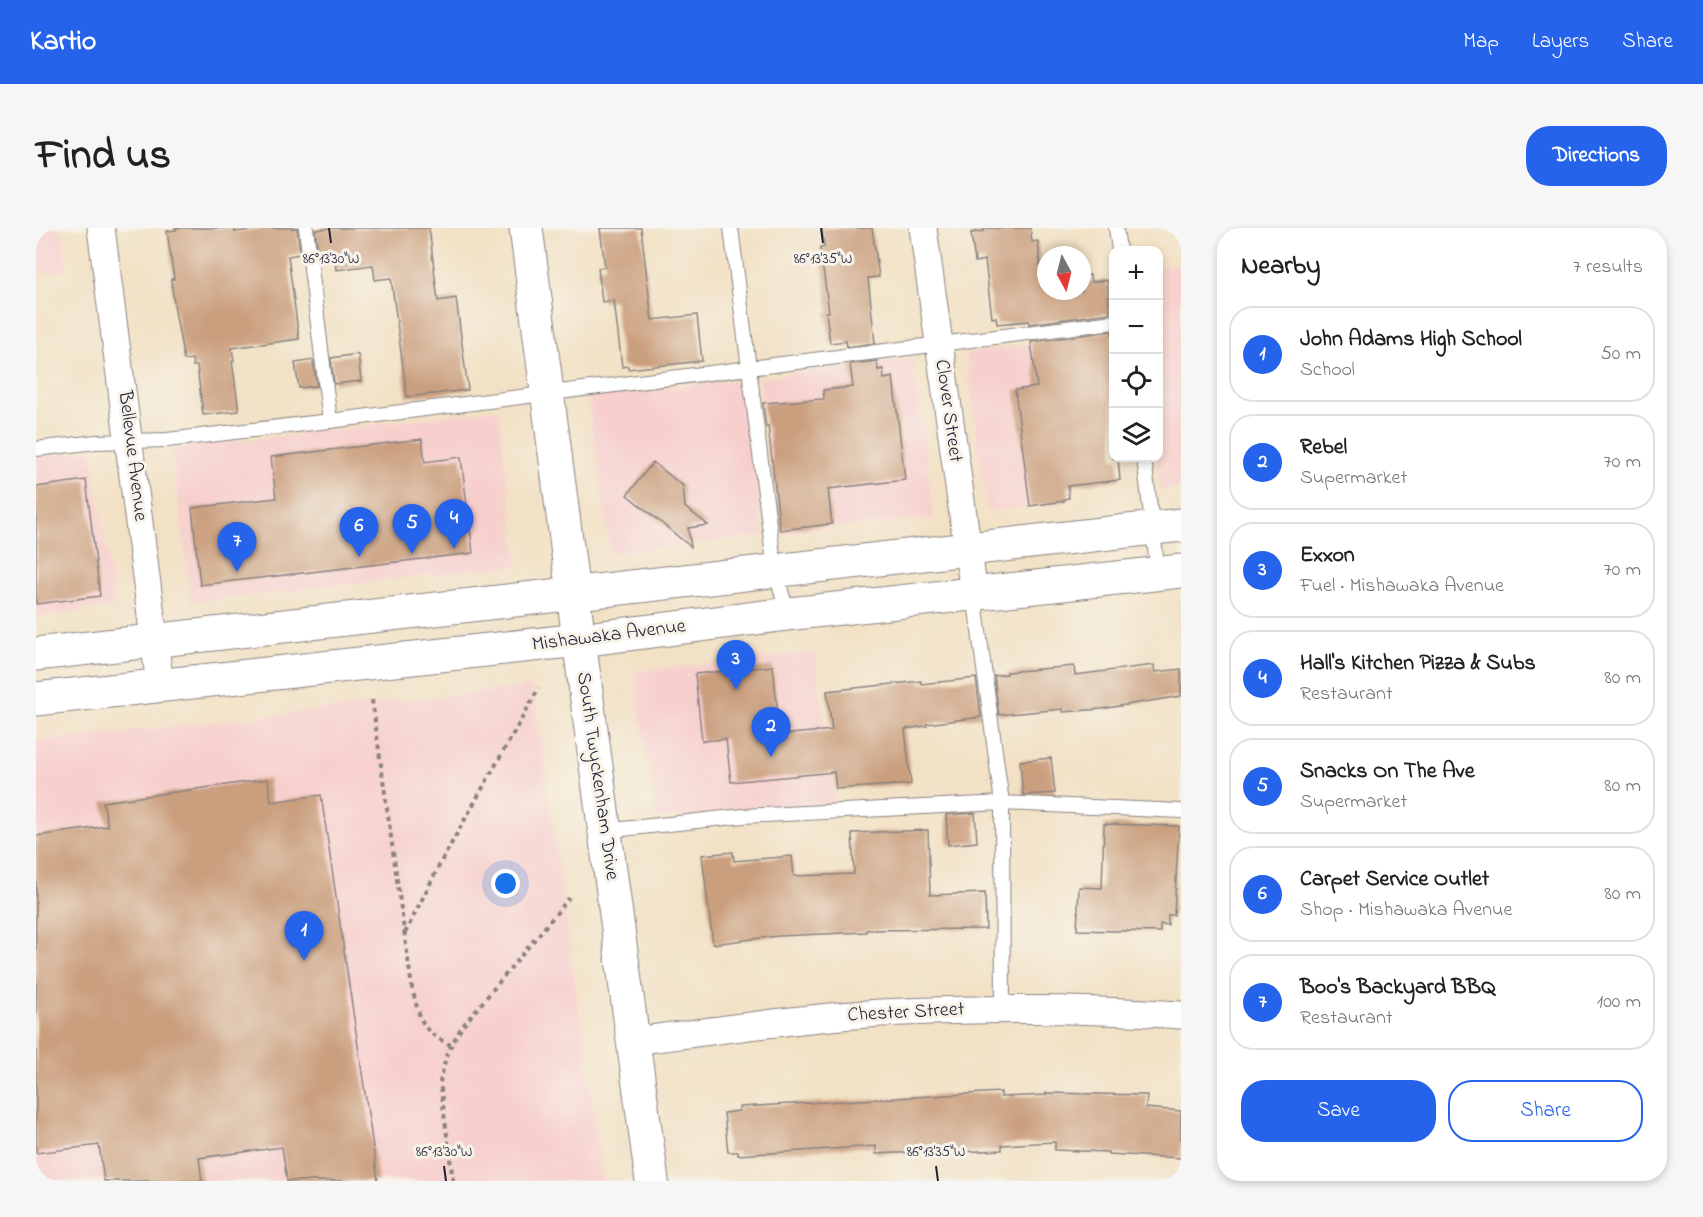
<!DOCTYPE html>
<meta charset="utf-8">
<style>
body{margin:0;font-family:"Indie Flower",sans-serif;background:#f6f6f6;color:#202124}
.controls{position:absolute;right:18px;top:18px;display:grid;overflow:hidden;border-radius:12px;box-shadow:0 3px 9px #0003}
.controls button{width:54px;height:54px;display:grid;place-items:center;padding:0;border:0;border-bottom:2px solid #e0e0e0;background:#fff;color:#202124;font:30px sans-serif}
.compass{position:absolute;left:1001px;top:18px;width:54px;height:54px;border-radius:50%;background:#fff;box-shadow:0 3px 9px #0003;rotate:173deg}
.you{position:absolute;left:470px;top:656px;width:21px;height:21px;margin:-15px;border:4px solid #fff;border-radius:50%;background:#1a73e8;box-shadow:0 0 0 9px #1a73e833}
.badge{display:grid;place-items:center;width:39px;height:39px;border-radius:50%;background:#2563eb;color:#fff;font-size:20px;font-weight:700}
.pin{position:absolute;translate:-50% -50px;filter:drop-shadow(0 2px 3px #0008)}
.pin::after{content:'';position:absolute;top:32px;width:21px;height:18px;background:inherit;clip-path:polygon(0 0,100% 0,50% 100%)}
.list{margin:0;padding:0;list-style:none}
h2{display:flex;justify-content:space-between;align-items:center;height:78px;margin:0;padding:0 24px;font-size:26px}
h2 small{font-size:20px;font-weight:400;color:#757577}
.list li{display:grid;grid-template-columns:39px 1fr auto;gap:18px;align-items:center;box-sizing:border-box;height:96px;margin:0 12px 12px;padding:0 12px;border:2px solid #e0e0e0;border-radius:24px}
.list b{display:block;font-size:22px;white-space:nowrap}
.list p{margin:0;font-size:20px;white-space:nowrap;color:#757577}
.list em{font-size:20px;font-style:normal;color:#757577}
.actions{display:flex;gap:12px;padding:18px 24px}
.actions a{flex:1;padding:14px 0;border:2px solid #2563eb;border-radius:24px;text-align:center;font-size:21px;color:#2563eb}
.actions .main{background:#2563eb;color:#fff}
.icon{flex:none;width:33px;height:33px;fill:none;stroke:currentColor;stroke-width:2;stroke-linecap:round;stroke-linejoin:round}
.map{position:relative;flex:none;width:1145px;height:953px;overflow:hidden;border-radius:24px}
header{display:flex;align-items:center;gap:36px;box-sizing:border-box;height:84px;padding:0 30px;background:#2563eb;color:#fff}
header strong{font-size:28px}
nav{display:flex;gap:33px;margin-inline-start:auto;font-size:21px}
.intro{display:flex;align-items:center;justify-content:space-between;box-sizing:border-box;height:144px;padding:0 36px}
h1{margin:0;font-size:42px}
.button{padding:15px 27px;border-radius:24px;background:#2563eb;color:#fff;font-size:21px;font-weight:700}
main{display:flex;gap:36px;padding:0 36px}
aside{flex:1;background:#fff;border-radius:24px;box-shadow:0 3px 9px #0003}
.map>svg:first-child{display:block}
</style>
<header>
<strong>Kartio</strong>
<nav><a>Map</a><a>Layers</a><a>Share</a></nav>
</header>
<div class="intro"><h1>Find us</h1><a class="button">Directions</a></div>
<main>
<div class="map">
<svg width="1145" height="953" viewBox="0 0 1145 953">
<rect width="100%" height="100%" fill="#f7f3e8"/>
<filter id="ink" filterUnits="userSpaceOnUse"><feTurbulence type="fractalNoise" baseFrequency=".0167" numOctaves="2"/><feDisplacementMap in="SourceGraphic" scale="12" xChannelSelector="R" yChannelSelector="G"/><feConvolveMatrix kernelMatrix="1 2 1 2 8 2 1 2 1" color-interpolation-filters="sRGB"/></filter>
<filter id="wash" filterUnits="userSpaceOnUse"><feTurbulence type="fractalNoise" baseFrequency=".008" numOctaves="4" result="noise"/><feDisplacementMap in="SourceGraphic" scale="24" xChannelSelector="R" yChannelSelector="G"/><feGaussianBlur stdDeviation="1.35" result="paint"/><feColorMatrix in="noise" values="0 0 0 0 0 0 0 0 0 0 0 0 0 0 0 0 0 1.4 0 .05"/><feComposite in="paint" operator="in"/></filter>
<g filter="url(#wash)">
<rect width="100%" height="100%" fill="#f2e1c5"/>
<path fill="#f7d0ce" d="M 0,0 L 26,0 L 31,42 L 0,46 Z
M 1145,37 L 1145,260 L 1125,263 L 1121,230 L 1122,230 L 1123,39 Z
M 1013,114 L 1034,273 L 951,284 L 930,125 Z
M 877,131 L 898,290 L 744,305 L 723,150 Z
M 708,151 L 728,308 L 574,325 L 552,169 Z
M 462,181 L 482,337 L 155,374 L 136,221 Z
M 56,222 L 79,379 L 0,388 L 0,229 Z
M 779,424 L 799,576 L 620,591 L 598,444 Z
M 497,458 L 567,953 L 0,953 L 0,514 Z"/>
<g id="blocks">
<path fill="#ca9f7e" d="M 139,0 L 199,0 L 199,4 L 235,0 L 261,0 L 264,26 L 252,28 L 263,111 L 196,120 L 198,133 L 196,133 L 203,183 L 167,187 L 161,138 L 157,138 L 156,131 L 148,132 L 139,83 L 135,51 L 138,51 L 131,3 L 140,2 Z
M 295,0 L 393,0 L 402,73 L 420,70 L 432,162 L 371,169 L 355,50 L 339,52 L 337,37 L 300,42 L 298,21 L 282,24 L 279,2 Z
M 564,0 L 605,0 L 616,92 L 661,87 L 666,133 L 592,141 L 592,138 L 586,139 L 578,72 L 566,74 L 562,40 L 569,39 Z
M 786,0 L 836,0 L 843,49 L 832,50 L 839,115 L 811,119 L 810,113 L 794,115 L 790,84 L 793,84 L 784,20 L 788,19 Z
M 948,0 L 994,0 L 996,14 L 1002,13 L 1006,52 L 1010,52 L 1010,63 L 1046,63 L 1046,48 L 1054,47 L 1055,54 L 1071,52 L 1074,85 L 993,96 L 993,93 L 961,96 L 960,89 L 956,90 L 949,32 L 939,34 L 935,5 L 948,3 Z
M 1076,103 L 1077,230 L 1082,230 L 1084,252 L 1032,258 L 1033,270 L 1028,271 L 1028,273 L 994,278 L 979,162 L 1001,159 L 995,114 Z
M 322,126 L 325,153 L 298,156 L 295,130 Z
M 277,132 L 281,158 L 263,160 L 259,135 Z
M 841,133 L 842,142 L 847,141 L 848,151 L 857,149 L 869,252 L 792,261 L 796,296 L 744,302 L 732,198 L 730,199 L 727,175 L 788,171 L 787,162 L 817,159 L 814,136 Z
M 386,211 L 389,234 L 425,229 L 437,325 L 164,357 L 156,280 L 240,270 L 235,229 Z
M 617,234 L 647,258 L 649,279 L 672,297 L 652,300 L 655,319 L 591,267 Z
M 50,252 L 64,368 L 0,376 L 0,259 Z
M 1118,437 L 1119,444 L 1145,441 L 1145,468 L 1065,481 L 1027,484 L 1027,481 L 963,487 L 958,448 L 971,446 L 971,444 L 1038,438 L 1039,447 Z
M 737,438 L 744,507 L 796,502 L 791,463 L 885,453 L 885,456 L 940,450 L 945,489 L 890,496 L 891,498 L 869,501 L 875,556 L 800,561 L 798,544 L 695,554 L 690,511 L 666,513 L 659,446 Z
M 1015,530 L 1019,565 L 987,567 L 984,533 Z
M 232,551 L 235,574 L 285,567 L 342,953 L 251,953 L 246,919 L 163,930 L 166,953 L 68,953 L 63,917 L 0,925 L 0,608 L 72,598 L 67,574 Z
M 939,585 L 941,614 L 912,617 L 910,587 Z
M 1068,596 L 1143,598 L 1138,687 L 1132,687 L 1132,697 L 1124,696 L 1124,704 L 1041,702 L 1043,659 L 1066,660 Z
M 892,602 L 894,667 L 949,665 L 950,701 L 830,702 L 830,704 L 742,708 L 677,716 L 666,627 L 697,624 L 698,633 L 756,628 L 758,648 L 818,646 L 816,605 Z
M 965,864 L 965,869 L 1010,867 L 1010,865 L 1111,867 L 1110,880 L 1145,883 L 1145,930 L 1072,926 L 1072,924 L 1019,922 L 1019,914 L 966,917 L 966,922 L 902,925 L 902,923 L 840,926 L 840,918 L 702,927 L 702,924 L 692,924 L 688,885 L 703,883 L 703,879 Z"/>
</g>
</g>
<g filter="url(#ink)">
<use href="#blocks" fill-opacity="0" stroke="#8a8280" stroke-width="1.5"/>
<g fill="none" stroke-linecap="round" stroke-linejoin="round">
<g stroke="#8a8280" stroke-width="16">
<path id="service" d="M 270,0 L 294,193
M 695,0 L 739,343 L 752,386
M 1080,0 L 1083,22
M 0,221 L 60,214 L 131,212 L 294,193 L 1078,94
M 1108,230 L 1122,345
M 938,366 L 966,575 L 967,782
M 568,603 L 707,588 L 966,575 L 1145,583"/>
</g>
<g stroke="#8a8280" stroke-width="29">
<path id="minor" d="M 65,0 L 124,457
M 887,0 L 938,366
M 597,813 C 679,803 762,790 845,785 C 945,780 1046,780 1145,787"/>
</g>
<g stroke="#8a8280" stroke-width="35">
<path id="tertiary" d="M 490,0 L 543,412 L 616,953"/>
</g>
<g stroke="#8a8280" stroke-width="35">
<path id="secondary" d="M 0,426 L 1145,297
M 0,471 L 543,412 L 752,386 L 1145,343"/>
</g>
<path stroke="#8a8280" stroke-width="4" stroke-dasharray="4.5 4.5" stroke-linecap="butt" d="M 336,472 L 376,760 C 384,790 384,804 415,817
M 369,705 L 406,632 L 503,460
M 417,953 L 404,854 L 411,825 L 425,800 L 533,670"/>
<use href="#service" stroke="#fff" stroke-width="14"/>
<use href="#minor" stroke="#fff" stroke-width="27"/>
<use href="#tertiary" stroke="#fff" stroke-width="33"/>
<use href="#secondary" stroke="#fff" stroke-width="33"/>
</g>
</g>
<path fill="none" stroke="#22223b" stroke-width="2" d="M 293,0 L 295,15M 785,0 L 787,15M 408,938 L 410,953M 900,938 L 902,953"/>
<g text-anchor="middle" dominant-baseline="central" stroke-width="6" stroke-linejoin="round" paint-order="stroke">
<g font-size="20" fill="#22223b" stroke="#f7f3e8">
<text transform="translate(912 183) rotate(82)">Clover Street</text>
<text transform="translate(96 228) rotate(83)">Bellevue Avenue</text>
<text transform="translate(573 408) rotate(-7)">Mishawaka Avenue</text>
<text transform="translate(561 548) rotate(82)">South Twyckenham Drive</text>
<text transform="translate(870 785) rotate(-3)">Chester Street</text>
</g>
</g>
<g font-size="15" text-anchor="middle" fill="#22223b" stroke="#f7f3e8" stroke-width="6" stroke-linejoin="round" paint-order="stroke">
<text x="295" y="35">86°13'30"W</text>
<text x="787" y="35">86°13'35"W</text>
<text x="408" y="928">86°13'30"W</text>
<text x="900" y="928">86°13'35"W</text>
</g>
</svg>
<div class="controls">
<button>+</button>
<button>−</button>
<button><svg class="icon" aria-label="locate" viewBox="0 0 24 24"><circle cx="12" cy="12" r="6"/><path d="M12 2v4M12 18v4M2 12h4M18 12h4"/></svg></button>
<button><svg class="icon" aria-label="layers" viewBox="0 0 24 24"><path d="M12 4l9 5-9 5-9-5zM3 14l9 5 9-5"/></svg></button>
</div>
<svg class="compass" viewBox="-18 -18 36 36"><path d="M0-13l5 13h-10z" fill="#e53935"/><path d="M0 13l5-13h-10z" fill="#757577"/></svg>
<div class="you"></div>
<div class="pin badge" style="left:268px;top:733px">1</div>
<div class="pin badge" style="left:735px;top:529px">2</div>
<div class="pin badge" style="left:700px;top:462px">3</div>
<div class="pin badge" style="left:418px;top:321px">4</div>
<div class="pin badge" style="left:376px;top:326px">5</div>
<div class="pin badge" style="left:323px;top:329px">6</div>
<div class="pin badge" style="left:201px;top:344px">7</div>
</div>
<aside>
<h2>Nearby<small>7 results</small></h2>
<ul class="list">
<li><span class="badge">1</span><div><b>John Adams High School</b><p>School</p></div><em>50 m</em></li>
<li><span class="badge">2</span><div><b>Rebel</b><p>Supermarket</p></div><em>70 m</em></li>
<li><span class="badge">3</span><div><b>Exxon</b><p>Fuel · Mishawaka Avenue</p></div><em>70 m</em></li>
<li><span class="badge">4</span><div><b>Hall's Kitchen Pizza &amp; Subs</b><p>Restaurant</p></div><em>80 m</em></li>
<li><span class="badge">5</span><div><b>Snacks On The Ave</b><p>Supermarket</p></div><em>80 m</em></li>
<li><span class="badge">6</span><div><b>Carpet Service Outlet</b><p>Shop · Mishawaka Avenue</p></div><em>80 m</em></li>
<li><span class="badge">7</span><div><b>Boo's Backyard BBQ</b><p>Restaurant</p></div><em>100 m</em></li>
</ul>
<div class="actions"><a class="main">Save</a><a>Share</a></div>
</aside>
</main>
